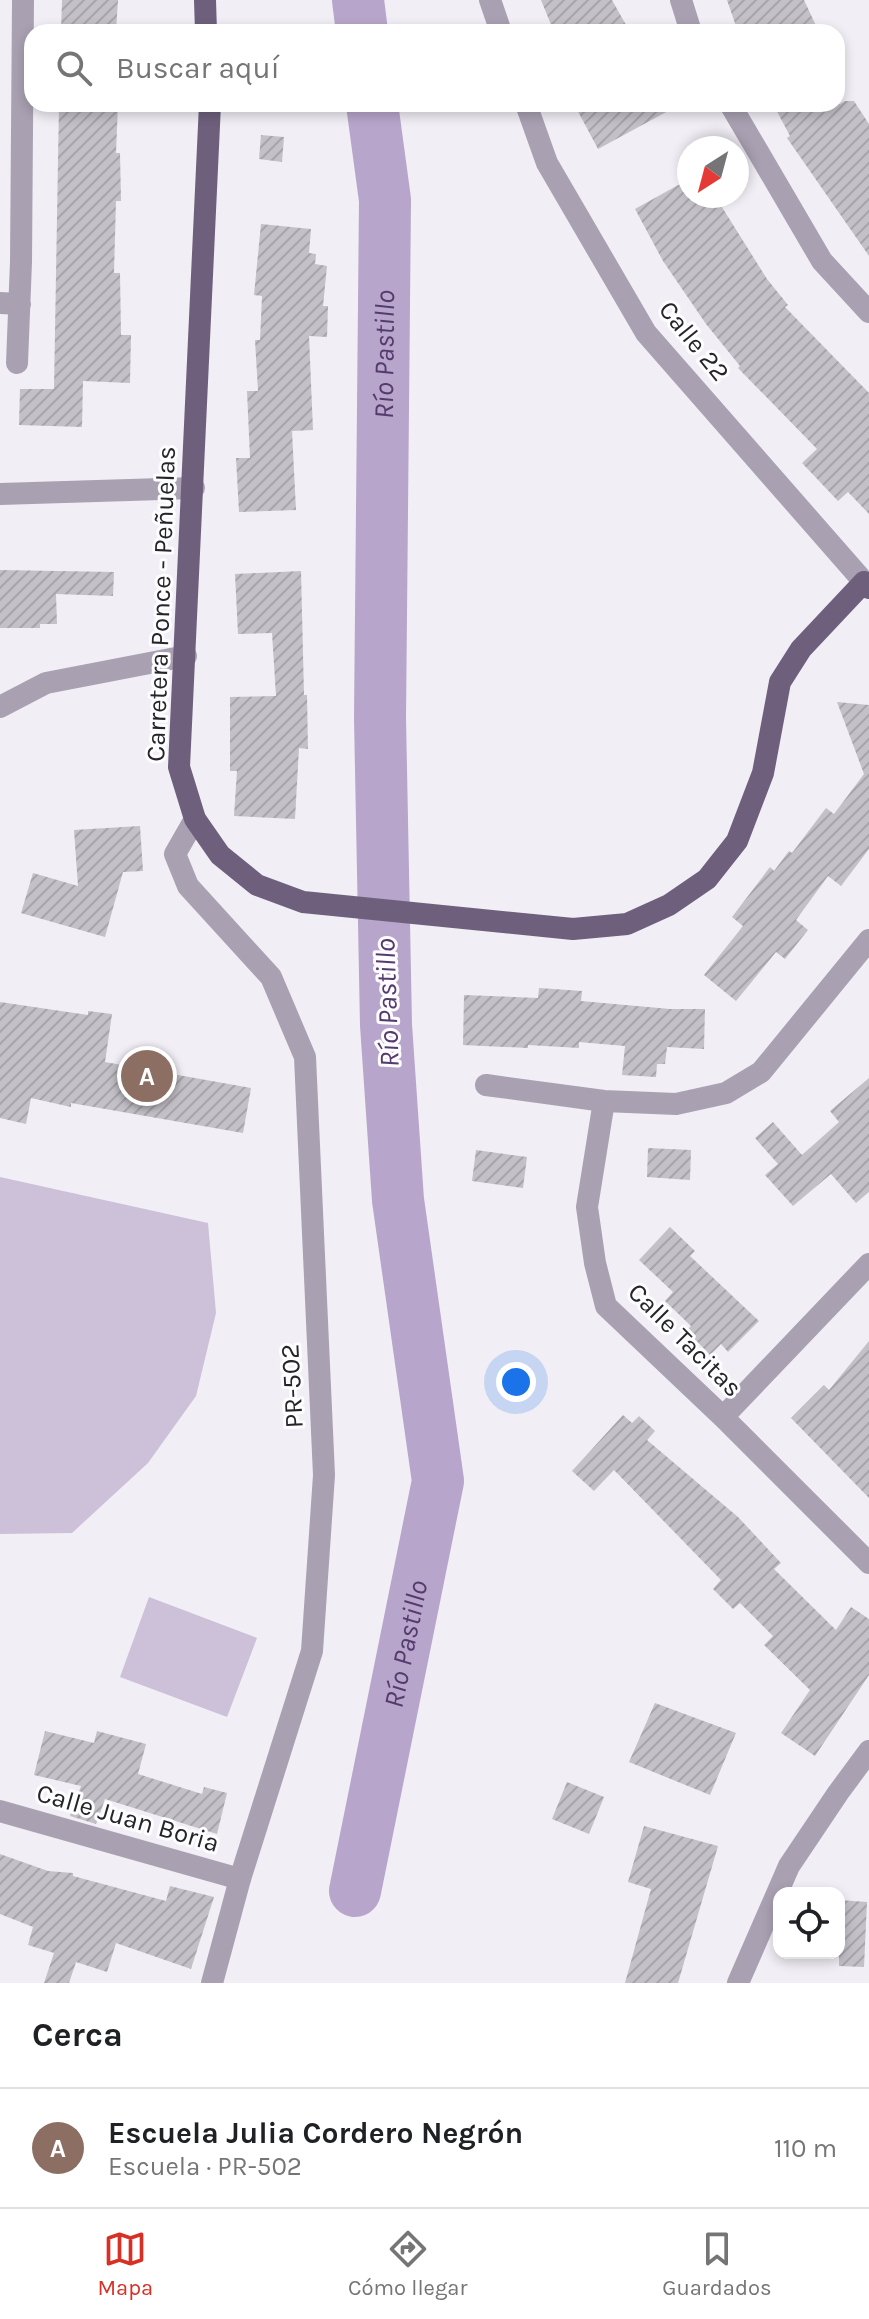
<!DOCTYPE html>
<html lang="es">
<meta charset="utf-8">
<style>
body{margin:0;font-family:Karla,sans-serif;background:#f2f2f2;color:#202124}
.controls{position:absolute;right:24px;bottom:24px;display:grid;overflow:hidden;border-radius:16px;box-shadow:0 4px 12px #0003}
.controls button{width:72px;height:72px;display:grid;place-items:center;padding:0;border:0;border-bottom:2px solid #e0e0e0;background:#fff;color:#202124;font:40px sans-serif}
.compass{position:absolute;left:677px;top:136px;width:72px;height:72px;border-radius:50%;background:#fff;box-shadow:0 4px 12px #0003;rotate:216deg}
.you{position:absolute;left:516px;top:1382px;width:28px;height:28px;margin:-20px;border:6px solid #fff;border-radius:50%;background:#1a73e8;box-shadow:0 0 0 12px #1a73e833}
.badge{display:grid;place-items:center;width:52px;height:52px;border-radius:50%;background:#d93025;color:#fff;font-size:26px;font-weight:700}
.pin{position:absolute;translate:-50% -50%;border:4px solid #fff;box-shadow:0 2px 8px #0006}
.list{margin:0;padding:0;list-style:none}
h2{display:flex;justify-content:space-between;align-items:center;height:104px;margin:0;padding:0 32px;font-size:34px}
h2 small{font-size:26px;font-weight:400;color:#757577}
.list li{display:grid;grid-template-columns:52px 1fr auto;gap:24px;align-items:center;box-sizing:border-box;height:120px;padding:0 32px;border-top:2px solid #e0e0e0}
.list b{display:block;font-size:30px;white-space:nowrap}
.list p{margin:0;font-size:26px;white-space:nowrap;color:#757577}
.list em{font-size:26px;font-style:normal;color:#757577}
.icon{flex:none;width:44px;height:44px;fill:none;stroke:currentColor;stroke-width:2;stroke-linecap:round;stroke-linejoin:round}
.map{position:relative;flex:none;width:869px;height:1983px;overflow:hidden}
.search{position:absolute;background:#fff;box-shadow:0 4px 12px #0003;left:24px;right:24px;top:24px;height:88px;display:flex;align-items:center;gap:20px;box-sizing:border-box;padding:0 28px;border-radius:24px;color:#757577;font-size:30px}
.sheet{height:224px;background:#fff}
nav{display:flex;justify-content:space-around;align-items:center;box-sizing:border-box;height:112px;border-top:2px solid #e0e0e0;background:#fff;font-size:22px;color:#757577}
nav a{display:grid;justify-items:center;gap:4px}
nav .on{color:#d93025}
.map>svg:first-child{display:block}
</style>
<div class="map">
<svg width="869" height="1983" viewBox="0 0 869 1983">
<defs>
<pattern id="building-hatch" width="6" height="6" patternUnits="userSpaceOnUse" patternTransform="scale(2)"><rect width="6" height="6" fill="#c3c0c7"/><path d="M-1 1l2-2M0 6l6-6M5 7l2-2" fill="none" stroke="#a7a5ab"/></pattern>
</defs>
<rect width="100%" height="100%" fill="#f1eef5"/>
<path fill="#cdc1d9" d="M 0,1177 L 208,1223 L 216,1313 L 196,1396 L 148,1463 L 72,1533 L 0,1534 Z
M 149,1597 L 257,1638 L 227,1717 L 120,1677 Z"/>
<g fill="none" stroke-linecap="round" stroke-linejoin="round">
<g stroke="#b8a5cb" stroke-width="52">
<path d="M 358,0 L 362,32"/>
<path id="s1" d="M 355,1891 L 438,1481 L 398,1200 L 386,1025 L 380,718 L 385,200 L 372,104"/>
</g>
</g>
<path fill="url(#building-hatch)" d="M 62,0 L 118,0 L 116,32 L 61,32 Z
M 541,0 L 612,0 L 630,32 L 554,32 Z
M 727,0 L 804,0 L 819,32 L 738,32 Z
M 845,101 L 854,101 L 869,124 L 869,256 L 787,138 L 790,136 L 773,104 L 840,104 Z
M 59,104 L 118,104 L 116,153 L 120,153 L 121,201 L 116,201 L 114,273 L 120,273 L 121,335 L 131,335 L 130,383 L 83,381 L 82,427 L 19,425 L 20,389 L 54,389 Z
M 574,104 L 681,104 L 598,149 Z
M 261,135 L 284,137 L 282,162 L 259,159 Z
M 689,179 L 689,196 L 715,196 L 767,279 L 788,305 L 785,307 L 869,393 L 869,514 L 848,492 L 838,501 L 802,463 L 817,449 L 738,368 L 740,366 L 706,324 L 663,261 L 635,209 Z
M 261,224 L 311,229 L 309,253 L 316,254 L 315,264 L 327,266 L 323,306 L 328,306 L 327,337 L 309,336 L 313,430 L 292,431 L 296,510 L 239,512 L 236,458 L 250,458 L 247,391 L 258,391 L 255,340 L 260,340 L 262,296 L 254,295 Z
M 0,570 L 114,572 L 113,596 L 56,594 L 57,624 L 40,624 L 40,628 L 0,628 Z
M 301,571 L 304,695 L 307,695 L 308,749 L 299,748 L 295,819 L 234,816 L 237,771 L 230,771 L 230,697 L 276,696 L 272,633 L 238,634 L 235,574 Z
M 837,702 L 869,705 L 869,849 L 841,886 L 828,876 L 796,920 L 808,930 L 785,959 L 776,952 L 736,1001 L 704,975 L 743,926 L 732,917 L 770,867 L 774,871 L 789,851 L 792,853 L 826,808 L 834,814 L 864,774 Z
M 140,826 L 143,871 L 123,872 L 105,937 L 21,913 L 33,873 L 78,886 L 74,830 Z
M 539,988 L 582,991 L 581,1001 L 670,1009 L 705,1009 L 704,1049 L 667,1047 L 665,1064 L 657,1064 L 656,1077 L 622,1075 L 625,1046 L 579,1042 L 579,1048 L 528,1045 L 528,1048 L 463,1045 L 464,995 L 538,998 Z
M 0,1002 L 88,1015 L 88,1011 L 112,1014 L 105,1062 L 251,1088 L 243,1133 L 71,1103 L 71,1107 L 31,1098 L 26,1124 L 0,1118 Z
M 869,1078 L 869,1192 L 856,1203 L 831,1174 L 793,1206 L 765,1175 L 778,1164 L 755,1138 L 773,1122 L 802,1155 L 839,1122 L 830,1111 Z
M 648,1148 L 691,1150 L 690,1180 L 647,1177 Z
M 476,1150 L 527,1157 L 523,1188 L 472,1181 Z
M 670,1227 L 695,1251 L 690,1256 L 759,1321 L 728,1352 L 721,1344 L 710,1355 L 687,1331 L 691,1326 L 665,1301 L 673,1292 L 639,1260 Z
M 869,1341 L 869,1498 L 791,1418 L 824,1385 L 829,1390 Z
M 623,1415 L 632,1423 L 639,1416 L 655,1431 L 647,1440 L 738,1517 L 781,1563 L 774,1569 L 836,1630 L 851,1607 L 869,1619 L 869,1675 L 815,1756 L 781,1733 L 810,1690 L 764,1645 L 773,1636 L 740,1603 L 733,1609 L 713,1589 L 721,1580 L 614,1470 L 594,1491 L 572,1471 Z
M 655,1703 L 736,1733 L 710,1795 L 629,1762 Z
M 45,1731 L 94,1743 L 97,1731 L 146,1744 L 138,1774 L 202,1794 L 204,1787 L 227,1793 L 217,1834 L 105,1799 L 96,1824 L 70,1816 L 81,1786 L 34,1775 Z
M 567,1782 L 604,1797 L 589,1834 L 552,1819 Z
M 644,1826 L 718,1846 L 678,1983 L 625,1983 L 651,1889 L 628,1882 Z
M 0,1854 L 48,1871 L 73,1873 L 73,1876 L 166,1901 L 170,1886 L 214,1897 L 191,1969 L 116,1943 L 107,1972 L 76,1962 L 69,1983 L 44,1983 L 54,1953 L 28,1945 L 33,1927 L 0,1914 Z
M 839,1900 L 867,1902 L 864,1967 L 839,1966 Z"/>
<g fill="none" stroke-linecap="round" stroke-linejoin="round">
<path stroke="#a9a1b2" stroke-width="22" d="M 490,0 L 501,32
M 681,0 L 691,32
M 526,104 L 547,163 L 646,333 L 864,582
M 730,104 L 822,261 L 869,312
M 0,303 L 20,304
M 17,363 L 21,262 L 23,0
M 0,707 L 46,683 L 186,656
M 486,1085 L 604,1101 L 676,1104 L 726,1093 L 761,1072 L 869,940
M 604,1101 L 587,1207 L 595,1263 L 606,1306 L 723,1417 L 869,1563
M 723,1417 L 869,1264
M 0,1811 L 240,1879
M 738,1983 L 789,1866 L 838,1793 L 869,1751"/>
<path stroke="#a9a1b2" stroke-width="22" d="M 0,494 L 194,488
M 195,819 L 175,854 L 188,886 L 271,977 L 305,1057 L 324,1475 L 312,1651 L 240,1879 L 212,1983"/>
<path stroke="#6e607d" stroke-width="22" d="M 205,0 L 206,32
M 210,104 L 179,767 L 195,819 L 220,855 L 257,885 L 303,902 L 573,929 L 627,924 L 669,905 L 707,879 L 737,841 L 763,773 L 780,682 L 801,649 L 864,582 L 869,588"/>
</g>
<g text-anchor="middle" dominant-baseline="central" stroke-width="6" stroke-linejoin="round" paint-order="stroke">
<g font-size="26" fill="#252427" stroke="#fdfcfe">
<text transform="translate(694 341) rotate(51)">Calle 22</text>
<text transform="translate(161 604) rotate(-88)">Carretera Ponce - Peñuelas</text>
<text transform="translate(685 1340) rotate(45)">Calle Tacitas</text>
<text transform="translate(292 1386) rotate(-93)">PR-502</text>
<text transform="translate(128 1818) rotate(16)">Calle Juan Boria</text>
</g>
<g font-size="28" font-style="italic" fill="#553b6d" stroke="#fdfcfe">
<text stroke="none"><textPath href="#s1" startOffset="1548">Río Pastillo</textPath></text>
<text transform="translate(387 1003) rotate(-92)">Río Pastillo</text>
<text stroke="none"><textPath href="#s1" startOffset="252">Río Pastillo</textPath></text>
</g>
</g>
</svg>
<div class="controls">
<button><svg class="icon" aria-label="locate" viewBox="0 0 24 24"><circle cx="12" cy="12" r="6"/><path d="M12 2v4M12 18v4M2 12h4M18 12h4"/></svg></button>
</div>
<svg class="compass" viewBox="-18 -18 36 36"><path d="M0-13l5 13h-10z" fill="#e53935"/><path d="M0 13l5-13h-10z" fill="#757577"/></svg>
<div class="you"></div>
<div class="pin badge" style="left:147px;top:1076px;background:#8d6e63">A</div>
<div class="search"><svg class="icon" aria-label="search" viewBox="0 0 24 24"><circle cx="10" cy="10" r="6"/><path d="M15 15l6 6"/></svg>Buscar aquí</div>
</div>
<section class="sheet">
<h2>Cerca<small></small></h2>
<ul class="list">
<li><span class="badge" style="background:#8d6e63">A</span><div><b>Escuela Julia Cordero Negrón</b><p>Escuela · PR-502</p></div><em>110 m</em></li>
</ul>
</section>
<nav>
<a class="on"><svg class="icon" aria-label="map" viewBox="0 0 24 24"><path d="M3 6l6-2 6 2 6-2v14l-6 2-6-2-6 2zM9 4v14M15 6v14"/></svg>Mapa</a>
<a><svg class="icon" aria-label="directions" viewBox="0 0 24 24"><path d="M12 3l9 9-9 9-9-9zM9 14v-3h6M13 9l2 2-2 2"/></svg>Cómo llegar</a>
<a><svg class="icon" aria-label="saved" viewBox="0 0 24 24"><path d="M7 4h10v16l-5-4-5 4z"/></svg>Guardados</a>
</nav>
